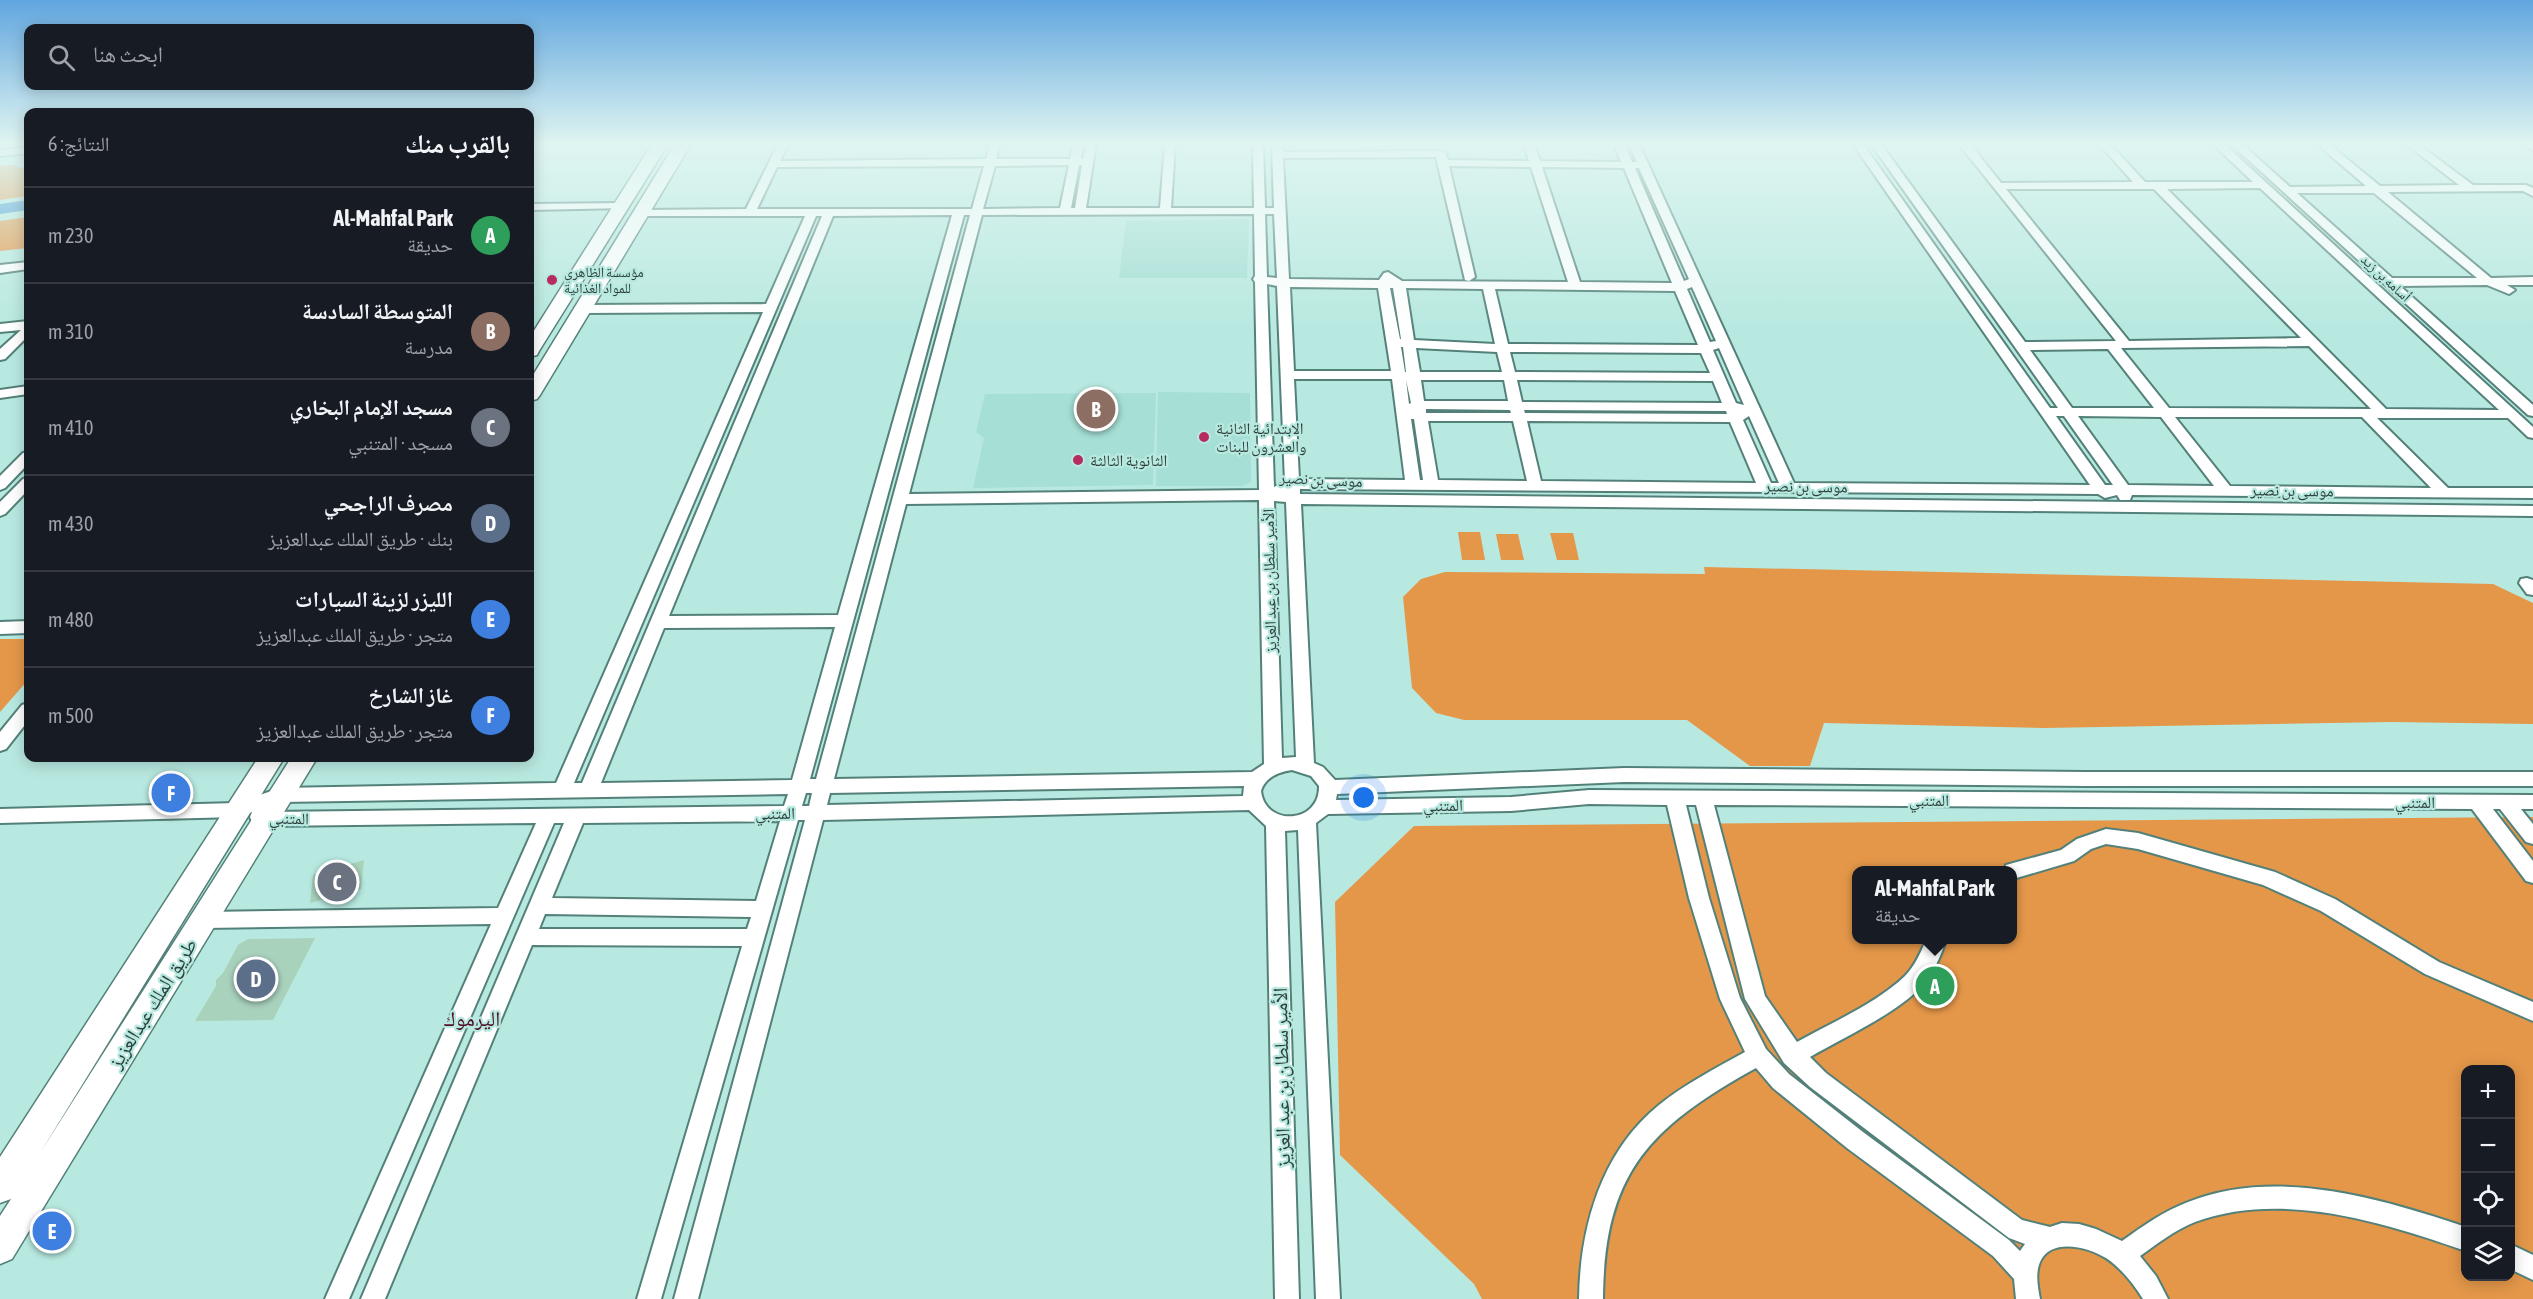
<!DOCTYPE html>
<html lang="ar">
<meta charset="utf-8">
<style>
body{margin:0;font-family:"Asap Condensed","Noto Naskh Arabic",sans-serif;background:#20242c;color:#f1f3f6;direction:rtl}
.controls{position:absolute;right:18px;bottom:18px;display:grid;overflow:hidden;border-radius:12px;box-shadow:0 3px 15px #0003}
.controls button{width:54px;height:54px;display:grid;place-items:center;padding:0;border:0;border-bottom:2px solid #363941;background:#171b24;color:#f1f3f6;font:30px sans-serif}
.you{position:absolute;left:1364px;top:798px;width:21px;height:21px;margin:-15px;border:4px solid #fff;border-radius:50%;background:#1a73e8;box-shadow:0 0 0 9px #1a73e833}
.badge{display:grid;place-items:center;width:39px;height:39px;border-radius:50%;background:#d93025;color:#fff;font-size:20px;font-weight:700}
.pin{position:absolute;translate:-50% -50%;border:3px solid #fff;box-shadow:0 2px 6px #0006}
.popup{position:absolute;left:1852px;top:866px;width:165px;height:78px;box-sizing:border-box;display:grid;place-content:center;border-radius:12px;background:#171b24;filter:drop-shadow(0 2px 4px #0005);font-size:20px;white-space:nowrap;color:#9ea1a6}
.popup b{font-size:22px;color:#f1f3f6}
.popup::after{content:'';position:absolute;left:50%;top:100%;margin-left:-12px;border:12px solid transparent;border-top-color:#171b24}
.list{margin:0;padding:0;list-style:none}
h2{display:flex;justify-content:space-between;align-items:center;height:78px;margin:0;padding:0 24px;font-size:26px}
h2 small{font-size:20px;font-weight:400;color:#9ea1a6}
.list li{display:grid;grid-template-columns:39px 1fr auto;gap:18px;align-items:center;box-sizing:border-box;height:96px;padding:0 24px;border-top:2px solid #363941}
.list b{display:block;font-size:22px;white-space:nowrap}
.list p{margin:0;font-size:20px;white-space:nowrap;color:#9ea1a6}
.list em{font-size:20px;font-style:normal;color:#9ea1a6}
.icon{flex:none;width:33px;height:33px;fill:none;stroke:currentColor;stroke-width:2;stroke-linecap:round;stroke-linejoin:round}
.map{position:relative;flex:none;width:2533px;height:1299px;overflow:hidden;direction:ltr}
.search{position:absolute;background:#171b24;box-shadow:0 3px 15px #0003;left:24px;top:24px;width:510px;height:66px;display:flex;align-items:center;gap:15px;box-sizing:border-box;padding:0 21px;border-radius:12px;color:#9ea1a6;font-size:22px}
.panel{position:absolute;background:#171b24;box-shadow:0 3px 15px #0003;left:24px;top:108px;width:510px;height:654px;border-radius:12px;direction:rtl}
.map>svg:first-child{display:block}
</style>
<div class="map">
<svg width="2533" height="1299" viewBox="0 0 2533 1299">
<rect width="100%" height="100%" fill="#b8e9e0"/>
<path fill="#a5dfd5" d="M 1287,144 L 1401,144 L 1402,151 L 1294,152 L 1287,150 Z
M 1249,219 L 1247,278 L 1119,278 L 1126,221 Z
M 1158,392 L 1250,393 L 1251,482 L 1242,486 L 1156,486 Z
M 1156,393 L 1153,485 L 973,488 L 984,438 L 976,432 L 985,394 Z"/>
<path fill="#e49749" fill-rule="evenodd" d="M 14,165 L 20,168 L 28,167 L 28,196 L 0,200 L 0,166 Z
M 28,217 L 28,248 L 0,251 L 0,221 Z
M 1458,532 L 1480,532 L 1485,560 L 1462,560 Z
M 1550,533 L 1573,533 L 1579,560 L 1557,560 Z
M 1496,534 L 1518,534 L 1524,560 L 1501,560 Z
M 1704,567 L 2493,584 L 2533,603 L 2533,724 L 2391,722 L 2044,728 L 1824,723 L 1810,766 L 1750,766 L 1687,720 L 1464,720 L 1436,713 L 1412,688 L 1403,597 L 1421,579 L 1445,572 L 1705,574 Z
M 0,639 L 28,639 L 28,680 L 0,712 Z
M 2533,817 L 2533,1299 L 1482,1299 L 1474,1284 L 1340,1155 L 1335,902 L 1414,826 ZM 1857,870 L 2013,870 L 2013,940 L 1857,940 ZM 2466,1070 L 2510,1070 L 2510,1276 L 2466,1276 Z"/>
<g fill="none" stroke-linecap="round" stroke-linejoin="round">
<path fill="#3692d2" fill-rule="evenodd" d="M 28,200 L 28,210 L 0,214 L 0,204 Z"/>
</g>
<path fill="#a9d2bd" d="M 364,860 L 361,889 L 310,903 L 313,875 Z
M 315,938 L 273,1020 L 195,1021 L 216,986 L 216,980 L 223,973 L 238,945 L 248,939 Z"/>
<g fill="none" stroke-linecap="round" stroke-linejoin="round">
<g stroke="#538179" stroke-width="4">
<path id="minor" d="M 778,144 L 788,144 L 780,161 L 986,159 L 990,144 L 1000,144 L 996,159 L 1070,159 L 1073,144 L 1083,144 L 1081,159 L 1083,159 L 1086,144 L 1096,144 L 1086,208 L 1160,208 L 1165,144 L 1175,144 L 1171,208 L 1254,208 L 1253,144 L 1263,144 L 1265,208 L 1274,208 L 1272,144 L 1282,144 L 1283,152 L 1441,151 L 1445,152 L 1448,160 L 1529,161 L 1524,144 L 1534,144 L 1540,161 L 1621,162 L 1614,144 L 1624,144 L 1632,162 L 1637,162 L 1629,144 L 1639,144 L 1794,483 L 2090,485 L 1853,144 L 1863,144 L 2050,408 L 2058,408 L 1871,144 L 1881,144 L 2025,342 L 2116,341 L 1959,144 L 1970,144 L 2001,183 L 2133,182 L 2099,144 L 2110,144 L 2145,182 L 2253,182 L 2213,144 L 2224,144 L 2533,427 L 2533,438 L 2528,437 L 2508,418 L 2377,418 L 2448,488 L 2533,488 L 2533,498 L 2132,495 L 2130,500 L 2120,500 L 2117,495 L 2105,498 L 2098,494 L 1300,489 L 1300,494 L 2533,506 L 2533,516 L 1301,504 L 1314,763 L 1323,767 L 1335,780 L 1624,768 L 2086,772 L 2533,772 L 2533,786 L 2086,786 L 1624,782 L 1337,794 L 1336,800 L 1511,797 L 1589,790 L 2533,795 L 2533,809 L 2521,809 L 2533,824 L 2533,844 L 2526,842 L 2500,809 L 2493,809 L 2533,861 L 2533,883 L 2526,881 L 2472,809 L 1714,805 L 1765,996 L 1797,1042 C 1831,1023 1877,1003 1905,976 C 1915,966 1921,952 1926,940 L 1946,940 C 1941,956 1932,976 1920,988 C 1895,1014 1841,1039 1810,1057 L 1826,1073 L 2022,1220 L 2050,1227 L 2062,1223 L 2079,1224 L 2096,1229 L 2122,1241 C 2143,1226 2164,1211 2188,1202 C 2276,1167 2380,1198 2466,1227 L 2466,1251 C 2383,1222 2281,1190 2195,1222 C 2175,1230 2157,1244 2140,1256 L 2156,1276 L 2168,1299 L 2143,1299 C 2133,1283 2121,1268 2106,1258 C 2088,1247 2051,1237 2040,1262 C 2035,1274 2038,1287 2040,1299 L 2016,1299 L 2014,1279 L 1993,1256 L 1847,1148 L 1773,1088 L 1756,1068 C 1650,1127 1604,1172 1603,1299 L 1579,1299 C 1580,1227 1601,1152 1659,1105 C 1685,1084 1716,1068 1745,1052 L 1720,999 L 1689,898 L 1667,805 L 1589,804 L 1511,811 L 1328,814 L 1316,823 L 1340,1299 L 1316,1299 L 1298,830 L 1285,831 L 1299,1299 L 1275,1299 L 1266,826 L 1249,810 L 823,820 L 698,1299 L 674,1299 L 805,820 L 798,820 L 661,1299 L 637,1299 L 742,946 L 532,945 L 385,1299 L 361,1299 L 564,823 L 554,823 L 349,1299 L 325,1299 L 491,924 L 204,928 L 197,926 L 194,920 L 197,914 L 204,912 L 498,908 L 536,823 L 267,826 L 252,822 L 250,817 L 252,812 L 238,817 L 0,823 L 0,809 L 237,803 L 280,788 L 556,783 L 763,312 L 583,313 L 577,309 L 583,305 L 766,304 L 805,216 L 641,216 L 635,213 L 641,210 L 746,209 ZM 1436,157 L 1465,280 L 1469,281 L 1475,277 L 1449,166 L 1531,167 L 1568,282 L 1402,281 L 1388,272 L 1384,273 L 1379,280 L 1289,279 L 1283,158 ZM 1069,165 L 1060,208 L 983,209 L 995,166 ZM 1079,165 L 1082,165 L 1075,208 L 1071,208 ZM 984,166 L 972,209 L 757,209 L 777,167 ZM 1542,167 L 1624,168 L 1672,283 L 1580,282 ZM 1635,168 L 1639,168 L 1689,279 L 1684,281 ZM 2260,188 L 2499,410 L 2386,409 L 2167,189 ZM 2006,189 L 2154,189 L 2301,338 L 2129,341 ZM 1254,214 L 1255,276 L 1253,279 L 1255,282 L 1259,490 L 909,494 L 982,215 ZM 1265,214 L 1274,214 L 1277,278 L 1267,277 ZM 952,215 L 838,615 L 669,616 L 833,216 ZM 964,215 L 970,215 L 816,779 L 810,779 ZM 816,216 L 822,216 L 582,783 L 574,783 ZM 1267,284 L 1277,286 L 1285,482 L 1274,487 ZM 1290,287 L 1378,288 L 1391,371 L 1294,371 ZM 1692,287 L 1716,341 L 1710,342 L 1687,289 ZM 1390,288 L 1393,288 L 1401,339 L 1400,339 ZM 1406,288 L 1483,289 L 1495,344 L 1414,340 ZM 1495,289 L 1675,291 L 1698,345 L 1508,344 ZM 2309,346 L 2371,409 L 2169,408 L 2121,348 ZM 1401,347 L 1403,347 L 1406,372 L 1405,372 ZM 1416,348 L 1497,352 L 1502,372 L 1420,372 ZM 1719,348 L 1744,405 L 1736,403 L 1713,350 ZM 2108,349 L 2154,408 L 2072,408 L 2030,350 ZM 1510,352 L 1701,353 L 1710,373 L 1515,372 ZM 1294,379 L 1392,379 L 1405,480 L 1299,479 ZM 1406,380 L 1411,403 L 1409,404 ZM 1421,380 L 1504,380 L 1508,401 L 1424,401 ZM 1517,380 L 1713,381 L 1722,403 L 1522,402 ZM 1426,409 L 1510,410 L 1511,413 L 1426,413 ZM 1524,410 L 1726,411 L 1727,414 L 1525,413 ZM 1749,416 L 1779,483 L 1771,483 L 1743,420 ZM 2056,416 L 2064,416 L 2113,485 L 2105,485 ZM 2078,416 L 2161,417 L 2214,486 L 2128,485 ZM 2175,417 L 2362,417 L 2431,488 L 2230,486 ZM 1411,419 L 1414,419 L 1423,480 L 1420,480 ZM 1428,421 L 1513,421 L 1527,481 L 1438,480 ZM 1527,421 L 1730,422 L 1756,483 L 1541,481 ZM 1259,500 L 1264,764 L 1252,772 L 834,779 L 906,504 ZM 1274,501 L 1286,502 L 1296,757 L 1282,758 ZM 835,627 L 792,780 L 601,783 L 664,628 ZM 1292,770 L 1311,776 L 1319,786 C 1320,824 1265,827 1261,791 C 1265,777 1279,772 1292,770 ZM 1244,786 L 1243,796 L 827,805 L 830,793 ZM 806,793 L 812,793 L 809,806 L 802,806 ZM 788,794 L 784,806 L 267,812 L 259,810 L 281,802 ZM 1686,805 L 1696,805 L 1745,999 L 1784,1063 L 1810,1087 L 2009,1238 L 2025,1244 L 2020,1251 L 2009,1240 L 1863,1132 L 1789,1074 L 1766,1049 L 1740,998 L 1709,898 ZM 780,821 L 756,901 L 552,898 L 583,823 ZM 545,914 L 751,917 L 747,929 L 539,929 Z
M 2231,144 L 2242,144 L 2290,187 L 2366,186 L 2317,144 L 2329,144 L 2380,186 L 2459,185 L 2406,144 L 2418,144 L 2473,185 L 2526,185 L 2533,188 L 2533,196 L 2523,191 L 2388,192 L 2491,278 L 2533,277 L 2533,285 L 2507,285 L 2515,290 L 2509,294 L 2487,285 L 2400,286 L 2533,405 L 2533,416 L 2528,415 ZM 2297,193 L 2374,193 L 2477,278 L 2392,278 Z
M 2523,144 L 2533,144 L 2533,151 Z
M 28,147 L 28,153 L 0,156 L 0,150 Z
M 622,203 L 626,204 L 626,208 L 530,210 L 530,204 Z
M 28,262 L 28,269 L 0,273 L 0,265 Z
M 28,321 L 28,336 L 5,359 L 0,360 L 0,349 L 21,330 L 0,332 L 0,324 Z
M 28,386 L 28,394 L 0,398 L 0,390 Z
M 28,452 L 28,464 L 5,488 L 0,490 L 0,476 L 23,453 Z
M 28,477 L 28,490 L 5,514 L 0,516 L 0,502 L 23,479 Z
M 2527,578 L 2533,580 L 2533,595 L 2527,594 L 2519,583 L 2521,579 Z
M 28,621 L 28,633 L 0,634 L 0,622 Z
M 28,703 L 28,721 L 6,749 L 0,751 L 0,732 L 22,705 Z
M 2106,829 L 2138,833 L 2275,872 L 2335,899 L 2439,962 L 2533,1002 L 2533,1021 L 2425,974 L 2321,911 L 2263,885 L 2138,849 L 2106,844 L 2091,849 L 2074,861 L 2013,879 L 2013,870 L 2004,870 L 2006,865 L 2061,850 L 2077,839 Z
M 2510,1244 L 2533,1255 L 2533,1280 L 2510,1269 Z"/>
</g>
<g stroke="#538179" stroke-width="3">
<path id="highway" d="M 652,144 L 668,144 L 539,351 L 537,355 L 530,357 L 530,337 Z
M 675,144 L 691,144 L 540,395 L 537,399 L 530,401 L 530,380 Z
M 258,758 L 284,758 L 40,1153 L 291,758 L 317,758 L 12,1259 L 0,1264 L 0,1216 L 11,1199 L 0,1203 L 0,1157 Z"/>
</g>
<use href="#minor" fill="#fff" fill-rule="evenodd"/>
<use href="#highway" fill="#fff" fill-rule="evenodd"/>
</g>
<linearGradient id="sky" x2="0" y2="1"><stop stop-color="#61a6df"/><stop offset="0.44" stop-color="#dff5f1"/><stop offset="1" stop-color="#dff5f1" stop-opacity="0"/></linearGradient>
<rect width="2533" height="326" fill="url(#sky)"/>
<g fill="#b82b61" stroke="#b8e9e0" stroke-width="2">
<circle cx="552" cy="280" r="6"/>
<circle cx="1204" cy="437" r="6"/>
<circle cx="1078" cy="460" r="6"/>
</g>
<g text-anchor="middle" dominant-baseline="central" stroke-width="4.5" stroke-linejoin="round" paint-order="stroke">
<g font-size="14" fill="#2d403d" stroke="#b8e9e0" text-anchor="start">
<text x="564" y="272">مؤسسة الظاهري<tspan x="564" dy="16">للمواد الغذائية</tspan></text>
</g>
<g font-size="14" fill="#2d403d" stroke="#b8e9e0">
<text transform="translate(2386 278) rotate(43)">أسامه بن زيد</text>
</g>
<g font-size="16" fill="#2d403d" stroke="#b8e9e0" text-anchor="start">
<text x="1216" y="428">الابتدائية الثانية<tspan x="1216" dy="18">والعشرون للبنات</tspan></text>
<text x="1090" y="460">الثانوية الثالثة</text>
</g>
<g font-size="16" fill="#2d403d" stroke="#b8e9e0">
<text transform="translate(1321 479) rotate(3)">موسى بن نصير</text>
<text transform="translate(1806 486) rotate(1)">موسى بن نصير</text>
<text transform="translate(2292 490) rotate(1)">موسى بن نصير</text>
<text transform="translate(1269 581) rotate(-91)">الأمير سلطان بن عبد العزيز</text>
<text x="1929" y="800">المتنبي</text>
<text x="2415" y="802">المتنبي</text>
<text transform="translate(1443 805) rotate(-1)">المتنبي</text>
<text transform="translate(775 813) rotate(-1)">المتنبي</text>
<text transform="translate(289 818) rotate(1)">المتنبي</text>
</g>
<g font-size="20" fill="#2d403d" stroke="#b8e9e0">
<text transform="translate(152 1003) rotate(-58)">طريق الملك عبدالعزيز</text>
<text transform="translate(1281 1078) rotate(-91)">الأمير سلطان بن عبد العزيز</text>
</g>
<g font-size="21" fill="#500d27" stroke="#b8e9e0">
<text x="472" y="1018">اليرموك</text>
</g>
</g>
</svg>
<div class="controls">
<button>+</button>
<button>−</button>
<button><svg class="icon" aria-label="locate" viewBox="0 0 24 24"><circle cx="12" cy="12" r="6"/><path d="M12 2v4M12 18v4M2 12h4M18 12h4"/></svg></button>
<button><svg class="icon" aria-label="layers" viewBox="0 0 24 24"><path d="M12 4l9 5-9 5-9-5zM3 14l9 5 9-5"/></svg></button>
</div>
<div class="you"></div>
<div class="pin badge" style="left:1935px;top:986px;background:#2e9e5b">A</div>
<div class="popup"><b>Al-Mahfal Park</b>حديقة</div>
<div class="pin badge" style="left:1096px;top:409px;background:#8d6e63">B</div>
<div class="pin badge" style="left:337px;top:882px;background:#6b7280">C</div>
<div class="pin badge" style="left:256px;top:979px;background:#5c6f8a">D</div>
<div class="pin badge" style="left:52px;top:1231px;background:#3f7fe0">E</div>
<div class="pin badge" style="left:171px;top:793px;background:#3f7fe0">F</div>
<div class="search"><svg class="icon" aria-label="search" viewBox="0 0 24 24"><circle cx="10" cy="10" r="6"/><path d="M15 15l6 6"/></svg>ابحث هنا</div>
<section class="panel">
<h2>بالقرب منك<small>النتائج: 6</small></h2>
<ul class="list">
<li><span class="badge" style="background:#2e9e5b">A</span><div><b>Al-Mahfal Park</b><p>حديقة</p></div><em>230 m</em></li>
<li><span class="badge" style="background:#8d6e63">B</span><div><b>المتوسطة السادسة</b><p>مدرسة</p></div><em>310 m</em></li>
<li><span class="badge" style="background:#6b7280">C</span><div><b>مسجد الإمام البخاري</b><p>مسجد · المتنبي</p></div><em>410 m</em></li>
<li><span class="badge" style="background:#5c6f8a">D</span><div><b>مصرف الراجحي</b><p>بنك · طريق الملك عبدالعزيز</p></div><em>430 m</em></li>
<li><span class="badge" style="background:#3f7fe0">E</span><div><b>الليزر لزينة السيارات</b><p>متجر · طريق الملك عبدالعزيز</p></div><em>480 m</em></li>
<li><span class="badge" style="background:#3f7fe0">F</span><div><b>غاز الشارخ</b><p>متجر · طريق الملك عبدالعزيز</p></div><em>500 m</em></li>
</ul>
</section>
</div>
